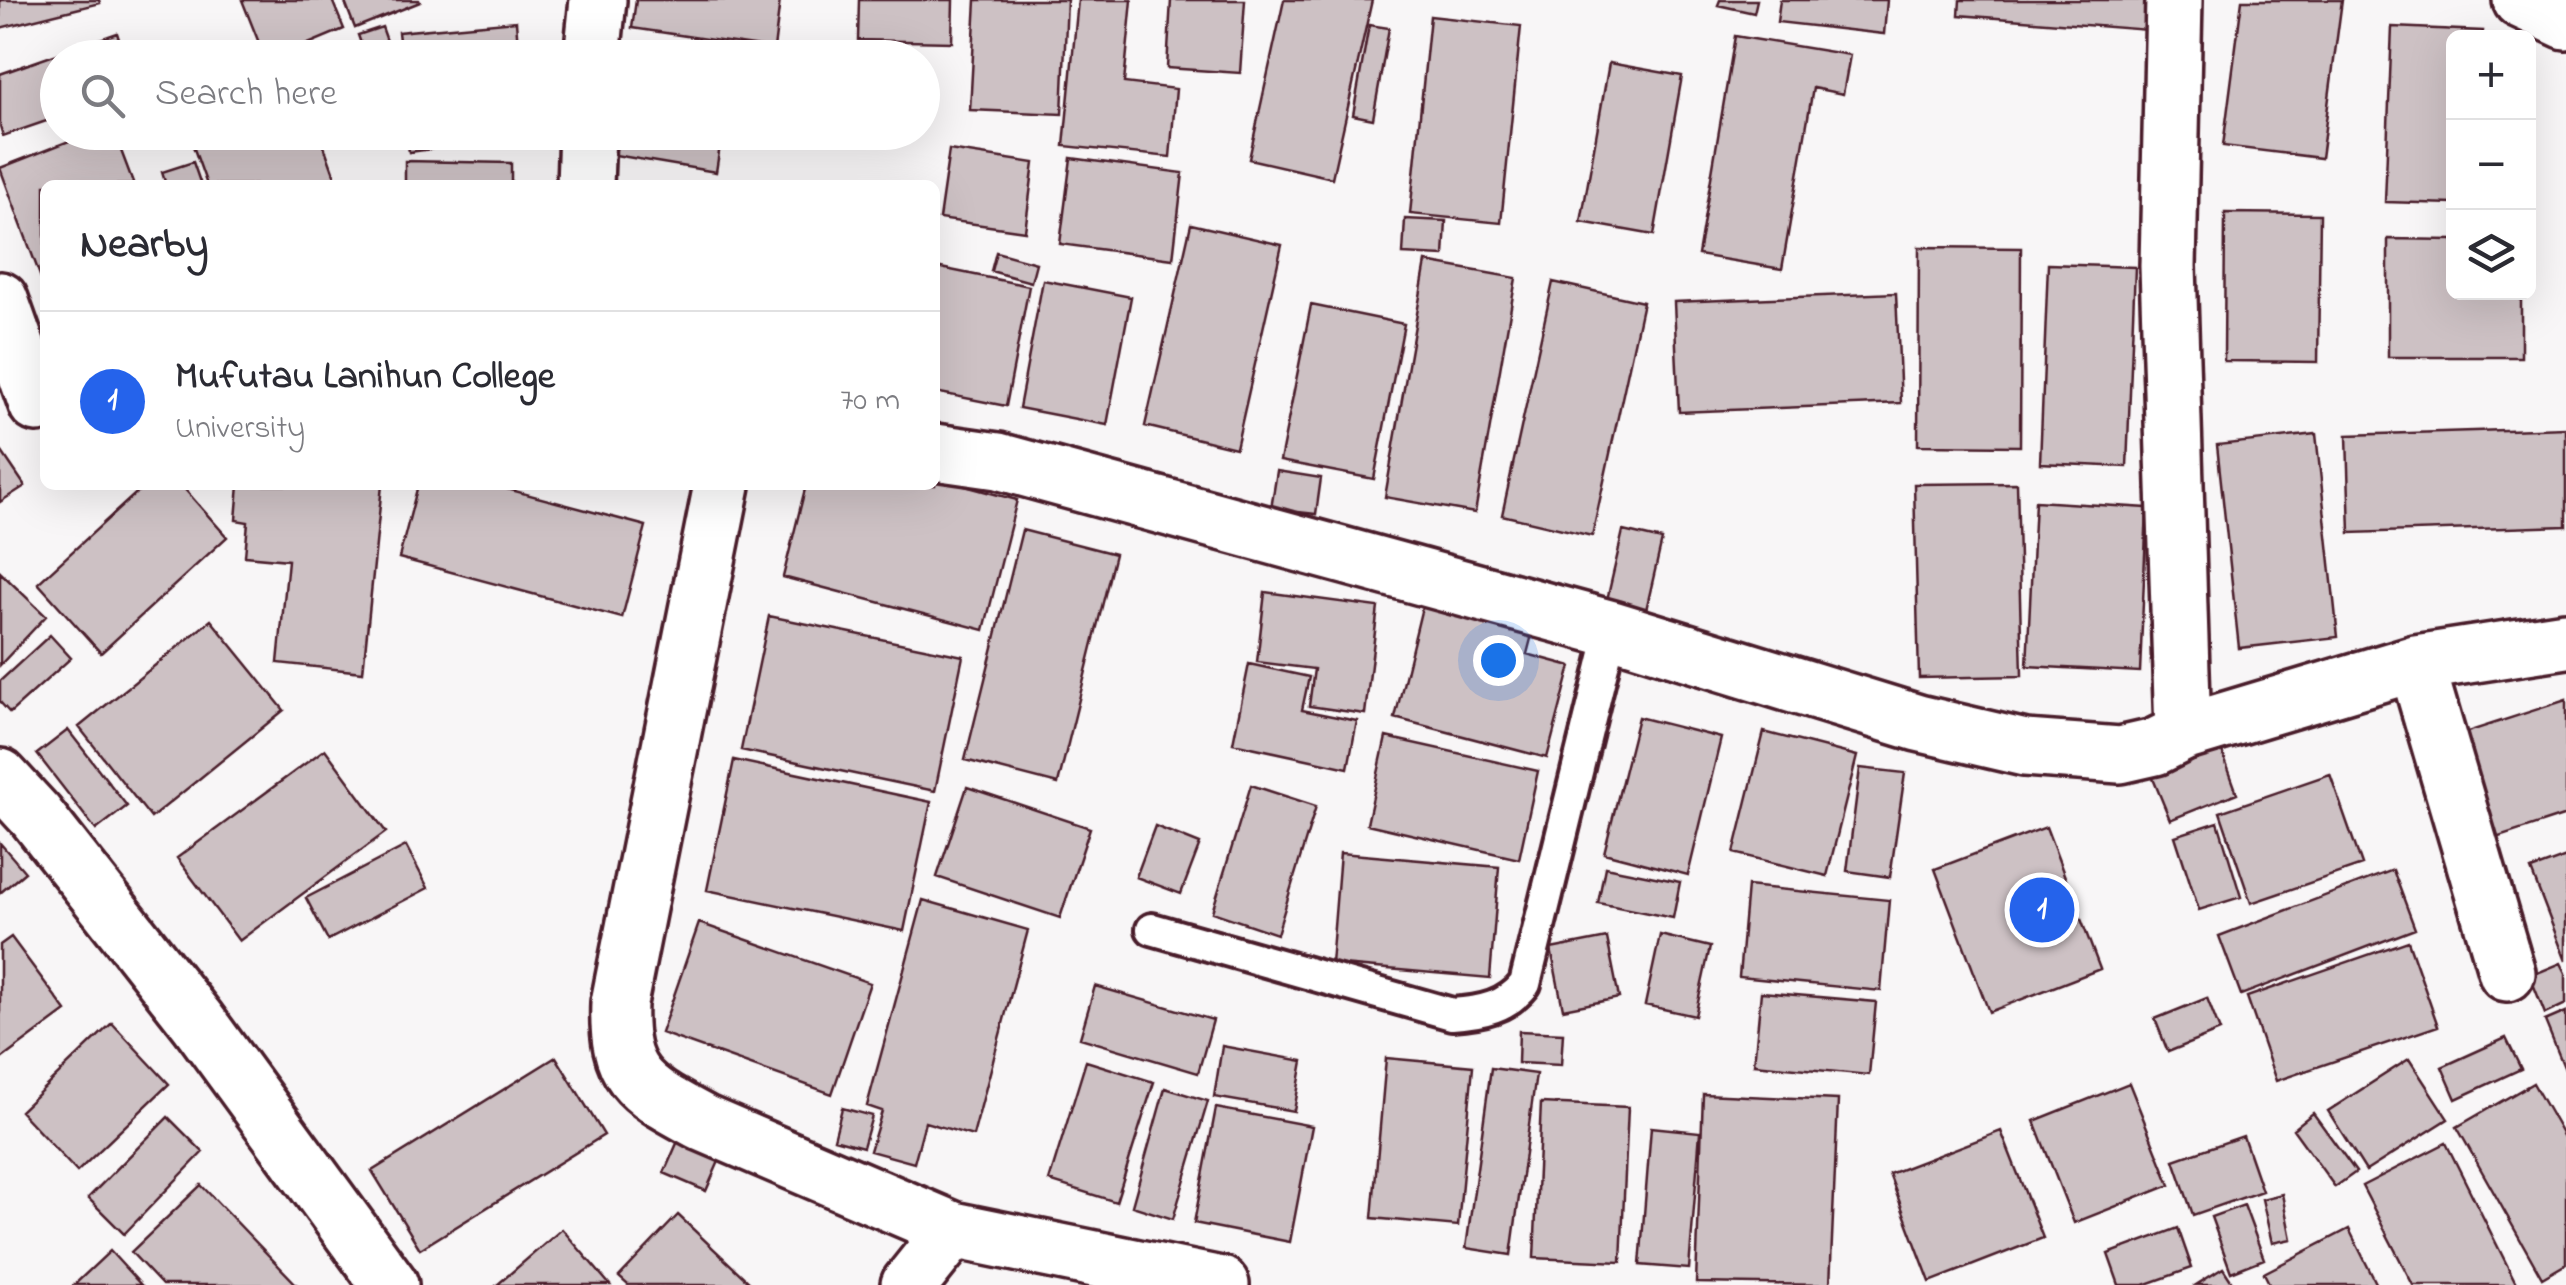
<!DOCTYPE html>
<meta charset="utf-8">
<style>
body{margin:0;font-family:"Indie Flower",sans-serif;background:#f7f7f7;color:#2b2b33}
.controls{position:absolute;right:30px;top:30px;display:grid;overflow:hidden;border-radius:15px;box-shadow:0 10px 40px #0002}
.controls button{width:90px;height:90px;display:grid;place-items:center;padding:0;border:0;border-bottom:2px solid #e1e1e2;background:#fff;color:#2b2b33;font:50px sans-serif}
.you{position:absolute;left:1498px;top:660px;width:35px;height:35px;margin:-25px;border:8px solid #fff;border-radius:50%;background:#1a73e8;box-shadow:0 0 0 15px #1a73e833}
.badge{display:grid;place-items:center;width:65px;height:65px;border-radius:50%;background:#2563eb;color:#fff;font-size:32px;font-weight:700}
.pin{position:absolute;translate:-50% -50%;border:5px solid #fff;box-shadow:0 2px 10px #0006}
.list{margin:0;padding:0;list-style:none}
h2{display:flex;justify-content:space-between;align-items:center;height:130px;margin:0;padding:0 40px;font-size:42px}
h2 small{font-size:32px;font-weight:400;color:#7c7c81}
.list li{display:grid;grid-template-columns:65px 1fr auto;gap:30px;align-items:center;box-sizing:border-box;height:180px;padding:0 40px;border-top:2px solid #e1e1e2}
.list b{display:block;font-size:38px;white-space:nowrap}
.list p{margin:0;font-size:32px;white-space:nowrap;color:#7c7c81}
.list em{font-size:32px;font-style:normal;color:#7c7c81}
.icon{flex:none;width:55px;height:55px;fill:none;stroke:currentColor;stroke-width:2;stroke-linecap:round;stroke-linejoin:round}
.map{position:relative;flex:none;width:2566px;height:1285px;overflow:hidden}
.search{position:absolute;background:#fff;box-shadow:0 10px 40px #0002;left:40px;top:40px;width:900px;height:110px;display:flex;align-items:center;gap:25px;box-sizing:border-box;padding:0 35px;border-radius:55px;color:#7c7c81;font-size:38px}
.panel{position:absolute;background:#fff;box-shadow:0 10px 40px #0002;left:40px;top:180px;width:900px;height:310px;border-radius:15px}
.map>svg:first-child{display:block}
</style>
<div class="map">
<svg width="2566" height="1285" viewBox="0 0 2566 1285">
<rect width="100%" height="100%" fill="#f8f6f7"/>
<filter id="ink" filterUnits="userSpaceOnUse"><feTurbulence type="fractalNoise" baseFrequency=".01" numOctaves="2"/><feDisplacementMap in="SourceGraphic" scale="20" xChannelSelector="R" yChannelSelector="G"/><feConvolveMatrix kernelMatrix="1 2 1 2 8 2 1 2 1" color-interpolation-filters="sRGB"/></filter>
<g filter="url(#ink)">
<path fill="#cdc1c4" stroke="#4a1f2b" stroke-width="2.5" d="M 0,0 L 99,0 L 100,3 L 0,28 Z
M 242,0 L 332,0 L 344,29 L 275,58 L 265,58 Z
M 344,0 L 419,0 L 420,2 L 355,28 Z
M 636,0 L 780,0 L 774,49 L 632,28 Z
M 859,0 L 953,0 L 952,42 L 858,40 Z
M 976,0 L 1067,0 L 1062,114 L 970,110 Z
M 1078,0 L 1132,0 L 1124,83 L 1176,89 L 1170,157 L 1064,146 Z
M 1171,0 L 1245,0 L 1240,73 L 1167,68 Z
M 1284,0 L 1372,0 L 1332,178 L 1249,159 Z
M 1720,0 L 1757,0 L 1754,13 L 1718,5 Z
M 1780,0 L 1887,0 L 1884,34 L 1777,22 Z
M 1960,0 L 2150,0 L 2148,30 L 1959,15 Z
M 2242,0 L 2342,0 L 2321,158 L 2223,146 Z
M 1430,16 L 1521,26 L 1501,223 L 1410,214 Z
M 516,21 L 518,47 L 539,45 L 540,58 L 401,58 L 398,32 Z
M 1369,25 L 1389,28 L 1373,119 L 1353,115 Z
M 382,27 L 393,58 L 366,58 L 358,35 Z
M 2392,27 L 2483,31 L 2482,38 L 2454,38 L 2454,204 L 2385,202 Z
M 117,33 L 125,58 L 58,58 L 58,117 L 3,136 L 0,126 L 0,74 Z
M 1735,36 L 1850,55 L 1843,94 L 1813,88 L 1782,269 L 1698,255 Z
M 1609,63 L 1682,76 L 1654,235 L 1581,222 Z
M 92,132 L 114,132 L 134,185 L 45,185 L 45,289 L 0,168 Z
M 188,132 L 319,132 L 338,185 L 207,185 Z
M 406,132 L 445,132 L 447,147 L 409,152 Z
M 619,132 L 722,132 L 716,172 L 615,155 Z
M 949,150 L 1034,163 L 1025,231 L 939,219 Z
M 1071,158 L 1183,173 L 1173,259 L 1060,244 Z
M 405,161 L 511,163 L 511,185 L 405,185 Z
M 193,162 L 201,185 L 166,185 L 162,172 Z
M 2225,213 L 2320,214 L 2318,362 L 2224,361 Z
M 1405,219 L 1446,221 L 1444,256 L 1403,254 Z
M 1191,224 L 1282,245 L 1236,448 L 1145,426 Z
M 2388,239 L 2454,240 L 2454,292 L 2521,292 L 2521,357 L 2388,357 Z
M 1919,247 L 2021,248 L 2020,446 L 1918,445 Z
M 996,252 L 1036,263 L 1031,282 L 991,271 Z
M 1426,262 L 1516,278 L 1475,513 L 1385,497 Z
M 2048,264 L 2135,267 L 2127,467 L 2040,463 Z
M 936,267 L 1029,286 L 1006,406 L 935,392 Z
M 1043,280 L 1131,297 L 1107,425 L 1019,408 Z
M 1553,282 L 1643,302 L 1592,536 L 1502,515 Z
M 1896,293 L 1901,403 L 1679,412 L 1674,302 Z
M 1311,305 L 1404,324 L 1374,479 L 1280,461 Z
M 2566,428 L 2566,526 L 2350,533 L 2347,435 Z
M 2316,434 L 2338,637 L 2239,648 L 2217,445 Z
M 2,452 L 25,486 L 0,502 L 0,453 Z
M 1277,471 L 1321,478 L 1316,514 L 1271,509 Z
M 935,478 L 1017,500 L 984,630 L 783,577 L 806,485 L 935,485 Z
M 2017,483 L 2022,676 L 1919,678 L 1914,484 Z
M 145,485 L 181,485 L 227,537 L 101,653 L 38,583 Z
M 239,485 L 382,485 L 363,672 L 278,663 L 288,560 L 245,556 L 248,522 L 236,520 Z
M 418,485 L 492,485 L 646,526 L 622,618 L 399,558 Z
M 2035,501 L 2147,508 L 2140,672 L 2027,666 Z
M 1022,530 L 1115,554 L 1058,784 L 965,760 Z
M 1623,531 L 1662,540 L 1646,610 L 1607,600 Z
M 0,572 L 46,616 L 0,665 Z
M 1265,592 L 1378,607 L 1365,714 L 1309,706 L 1314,669 L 1257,662 Z
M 1423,603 L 1533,631 L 1527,654 L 1571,666 L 1547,758 L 1395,718 Z
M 769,616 L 963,656 L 935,791 L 741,750 Z
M 211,620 L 284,710 L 151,818 L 79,727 Z
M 50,635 L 71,658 L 10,713 L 0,702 L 0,681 Z
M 1249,664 L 1309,677 L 1302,710 L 1357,721 L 1348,768 L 1233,743 Z
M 2566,700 L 2566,815 L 2496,838 L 2461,734 Z
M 1638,717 L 1721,738 L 1688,875 L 1604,853 Z
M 68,730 L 127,806 L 96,830 L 37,754 Z
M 1764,732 L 1857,756 L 1827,876 L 1734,853 Z
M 1386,737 L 1538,771 L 1519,859 L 1367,824 Z
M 325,749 L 386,832 L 239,941 L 177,858 Z
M 2221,749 L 2237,793 L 2170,820 L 2152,776 Z
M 734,760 L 931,802 L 904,931 L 707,890 Z
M 1860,768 L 1905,773 L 1890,877 L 1847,871 Z
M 2330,774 L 2362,865 L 2251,903 L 2220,812 Z
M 1251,785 L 1316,806 L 1277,934 L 1212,912 Z
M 967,787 L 1090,828 L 1060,918 L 937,877 Z
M 2218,822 L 2241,897 L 2199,910 L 2175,836 Z
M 1155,826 L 1200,844 L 1181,894 L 1136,877 Z
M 2046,827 L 2100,969 L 1989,1012 L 1935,869 Z
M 0,843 L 25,872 L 0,893 Z
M 406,846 L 428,888 L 328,940 L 306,898 Z
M 1340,853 L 1499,867 L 1490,978 L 1331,964 Z
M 2566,857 L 2566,961 L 2531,870 Z
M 1605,867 L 1680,882 L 1673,918 L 1598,903 Z
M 2393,870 L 2415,929 L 2241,995 L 2219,936 Z
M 1747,886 L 1889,900 L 1881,991 L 1739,977 Z
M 923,900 L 1028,930 L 973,1136 L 925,1122 L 914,1163 L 870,1151 L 882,1111 L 867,1106 Z
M 699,923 L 870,983 L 832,1094 L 661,1033 Z
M 1660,935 L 1710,947 L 1695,1016 L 1645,1005 Z
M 11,937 L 66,1011 L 0,1060 L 0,945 Z
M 1607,938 L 1619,998 L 1563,1009 L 1551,949 Z
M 2408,941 L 2438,1026 L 2276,1081 L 2247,997 Z
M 2561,963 L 2566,973 L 2566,1004 L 2545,1014 L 2530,976 Z
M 1095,986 L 1213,1020 L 1198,1073 L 1080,1038 Z
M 1761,992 L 1876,1002 L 1869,1075 L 1754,1064 Z
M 2207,998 L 2220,1031 L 2168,1052 L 2155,1019 Z
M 2566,1012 L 2566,1072 L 2545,1021 Z
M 112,1023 L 169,1084 L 77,1172 L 20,1111 Z
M 1519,1031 L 1563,1033 L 1561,1065 L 1518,1063 Z
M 2506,1038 L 2521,1069 L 2456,1099 L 2442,1067 Z
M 1222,1046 L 1303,1061 L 1294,1111 L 1214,1097 Z
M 556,1057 L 604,1135 L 420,1249 L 372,1171 Z
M 1386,1058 L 1473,1066 L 1458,1226 L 1372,1218 Z
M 2409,1059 L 2448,1119 L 2366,1171 L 2328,1111 Z
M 1086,1061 L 1154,1082 L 1116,1202 L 1049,1181 Z
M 1491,1068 L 1536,1074 L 1511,1255 L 1466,1248 Z
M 2129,1083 L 2170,1185 L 2074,1223 L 2034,1121 Z
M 2533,1083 L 2566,1141 L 2566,1264 L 2542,1278 L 2457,1127 Z
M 1165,1088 L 1208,1101 L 1173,1219 L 1132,1206 Z
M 1703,1094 L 1838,1100 L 1830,1285 L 1696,1283 Z
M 1541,1103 L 1628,1107 L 1621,1262 L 1534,1258 Z
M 842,1108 L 872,1116 L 863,1147 L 834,1139 Z
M 1216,1108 L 1312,1126 L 1290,1242 L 1194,1223 Z
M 2313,1113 L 2356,1172 L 2335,1187 L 2293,1129 Z
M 168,1117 L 203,1152 L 124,1234 L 88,1198 Z
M 1651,1127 L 1700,1132 L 1689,1269 L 1640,1265 Z
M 2001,1131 L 2043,1238 L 1930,1282 L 1889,1174 Z
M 2243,1136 L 2262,1191 L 2193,1215 L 2174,1160 Z
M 678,1141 L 720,1159 L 706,1191 L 664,1173 Z
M 2446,1143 L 2517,1285 L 2413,1285 L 2362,1186 Z
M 201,1185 L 297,1285 L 162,1285 L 131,1252 Z
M 2282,1194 L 2291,1239 L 2272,1243 L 2262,1199 Z
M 2244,1205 L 2264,1259 L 2231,1272 L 2211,1217 Z
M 678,1215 L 752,1285 L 628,1285 L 619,1277 Z
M 2178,1228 L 2192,1268 L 2144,1285 L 2119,1285 L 2108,1254 Z
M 562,1229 L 610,1285 L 497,1285 Z
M 2349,1229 L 2377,1285 L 2270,1285 L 2264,1273 Z
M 110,1251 L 141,1285 L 74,1285 Z
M 2223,1268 L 2234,1285 L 2196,1285 Z"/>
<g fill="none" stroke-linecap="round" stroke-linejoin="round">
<g stroke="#4a1f2b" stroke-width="38">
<path id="lane" d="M 1152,929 L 1452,1014 C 1482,1012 1507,1007 1525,984 L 1612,629"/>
</g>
<g stroke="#4a1f2b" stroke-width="62">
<path id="street" d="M 2174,0 L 2168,266 L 2183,733
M 2521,0 L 2566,21
M 592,58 L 598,0
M 585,185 L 587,132
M 0,300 L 37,404
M 935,452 L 998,461 L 1612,629 L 1918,723 L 2025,748 L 2120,755 L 2155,747 L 2183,733 L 2416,663 L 2566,640
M 722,485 L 619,1003 C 616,1079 641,1089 703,1123 L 953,1230 L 1221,1285
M 2416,663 L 2507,973
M 0,777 L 36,816 L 198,1022 L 390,1285
M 909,1285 L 953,1230"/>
</g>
<use href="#lane" stroke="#fff" stroke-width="30"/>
<use href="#street" stroke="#fff" stroke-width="55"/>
</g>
</g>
</svg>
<div class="controls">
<button>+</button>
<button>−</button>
<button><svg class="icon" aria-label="layers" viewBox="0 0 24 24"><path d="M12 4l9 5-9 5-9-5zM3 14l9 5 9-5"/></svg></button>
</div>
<div class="you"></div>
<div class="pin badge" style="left:2042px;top:910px">1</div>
<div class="search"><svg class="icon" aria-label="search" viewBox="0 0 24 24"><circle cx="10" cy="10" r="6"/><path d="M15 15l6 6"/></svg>Search here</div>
<section class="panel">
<h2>Nearby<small></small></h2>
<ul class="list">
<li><span class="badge">1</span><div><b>Mufutau Lanihun College</b><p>University</p></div><em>70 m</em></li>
</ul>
</section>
</div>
